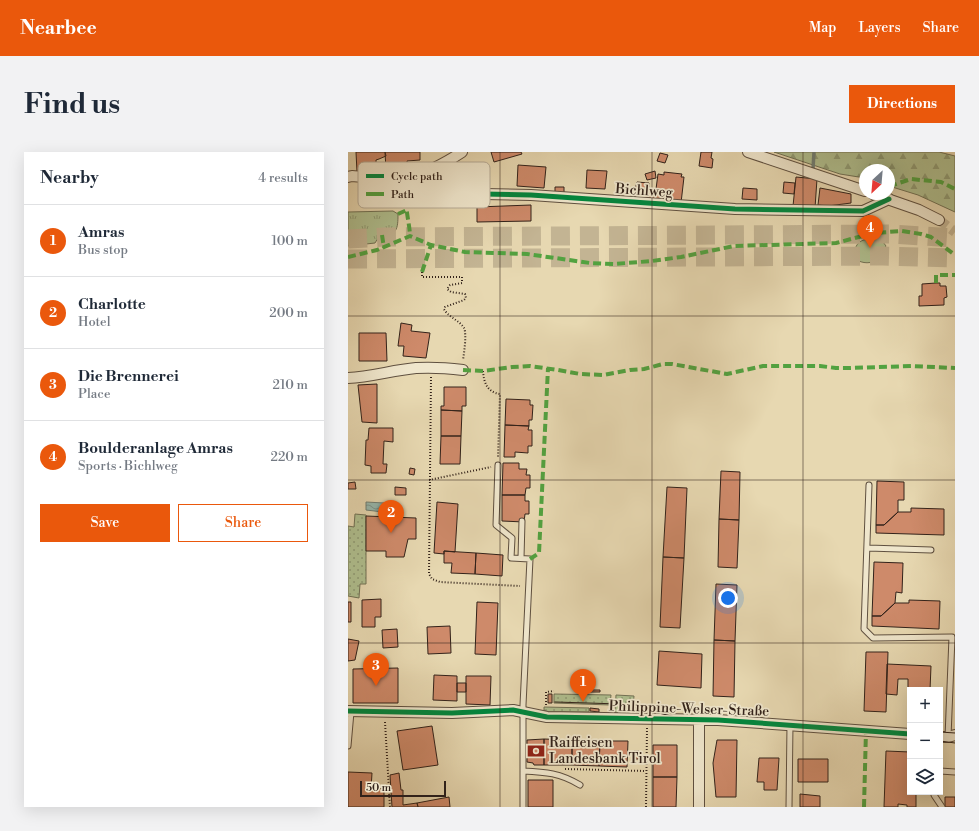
<!DOCTYPE html>
<meta charset="utf-8">
<style>
body{margin:0;font-family:"Libre Bodoni",serif;background:#f2f2f3;color:#1f2937}
.controls{position:absolute;right:12px;bottom:12px;display:grid;overflow:hidden;border-radius:0px;box-shadow:0 4px 16px #0002}
.controls button{width:36px;height:36px;display:grid;place-items:center;padding:0;border:0;border-bottom:1px solid #e0e1e3;background:#fff;color:#1f2937;font:20px sans-serif}
.compass{position:absolute;left:511px;top:12px;width:36px;height:36px;border-radius:50%;background:#fff;box-shadow:0 4px 16px #0002;rotate:206deg}
.scale{position:absolute;left:12px;bottom:10px;width:86px;box-sizing:border-box;padding-left:4px;border:2px solid #32221a;border-top:0;font-size:11px;line-height:14px;white-space:nowrap;color:#32221a;-webkit-text-stroke:3px #efe6cc;paint-order:stroke}
.you{position:absolute;left:380px;top:446px;width:14px;height:14px;margin:-10px;border:3px solid #fff;border-radius:50%;background:#1a73e8;box-shadow:0 0 0 6px #1a73e833}
.badge{display:grid;place-items:center;width:26px;height:26px;border-radius:50%;background:#ea580c;color:#fff;font-size:13px;font-weight:700}
.pin{position:absolute;translate:-50% -33px;filter:drop-shadow(0 1px 2px #0008)}
.pin::after{content:'';position:absolute;top:21px;width:14px;height:12px;background:inherit;clip-path:polygon(0 0,100% 0,50% 100%)}
.list{margin:0;padding:0;list-style:none}
h2{display:flex;justify-content:space-between;align-items:center;height:52px;margin:0;padding:0 16px;font-size:17px}
h2 small{font-size:13px;font-weight:400;color:#747a83}
.list li{display:grid;grid-template-columns:26px 1fr auto;gap:12px;align-items:center;box-sizing:border-box;height:72px;padding:0 16px;border-top:1px solid #e0e1e3}
.list b{display:block;font-size:15px;white-space:nowrap}
.list p{margin:0;font-size:13px;white-space:nowrap;color:#747a83}
.list em{font-size:13px;font-style:normal;color:#747a83}
.actions{display:flex;gap:8px;padding:12px 16px}
.actions a{flex:1;padding:9px 0;border:1px solid #ea580c;border-radius:0px;text-align:center;font-size:14px;color:#ea580c}
.actions .main{background:#ea580c;color:#fff}
.icon{flex:none;width:22px;height:22px;fill:none;stroke:currentColor;stroke-width:2;stroke-linecap:round;stroke-linejoin:round}
.map{position:relative;flex:none;width:607px;height:655px;overflow:hidden;border-radius:0px}
header{display:flex;align-items:center;gap:24px;box-sizing:border-box;height:56px;padding:0 20px;background:#ea580c;color:#fff}
header strong{font-size:19px}
nav{display:flex;gap:22px;margin-inline-start:auto;font-size:14px}
.intro{display:flex;align-items:center;justify-content:space-between;box-sizing:border-box;height:96px;padding:0 24px}
h1{margin:0;font-size:28px}
.button{padding:10px 18px;border-radius:0px;background:#ea580c;color:#fff;font-size:14px;font-weight:700}
main{display:flex;gap:24px;padding:0 24px}
aside{flex:1;background:#fff;border-radius:0px;box-shadow:0 4px 16px #0002}
.map>svg:first-child{display:block}
</style>
<header>
<strong>Nearbee</strong>
<nav><a>Map</a><a>Layers</a><a>Share</a></nav>
</header>
<div class="intro"><h1>Find us</h1><a class="button">Directions</a></div>
<main>
<aside>
<h2>Nearby<small>4 results</small></h2>
<ul class="list">
<li><span class="badge">1</span><div><b>Amras</b><p>Bus stop</p></div><em>100 m</em></li>
<li><span class="badge">2</span><div><b>Charlotte</b><p>Hotel</p></div><em>200 m</em></li>
<li><span class="badge">3</span><div><b>Die Brennerei</b><p>Place</p></div><em>210 m</em></li>
<li><span class="badge">4</span><div><b>Boulderanlage Amras</b><p>Sports · Bichlweg</p></div><em>220 m</em></li>
</ul>
<div class="actions"><a class="main">Save</a><a>Share</a></div>
</aside>
<div class="map">
<svg width="607" height="655" viewBox="0 0 607 655">
<defs>
<pattern id="grass-dots" width="8" height="8" patternUnits="userSpaceOnUse"><rect width="8" height="8" fill="#b0c090"/><path d="M2 2h.1M6 6h.1" fill="none" stroke="#909c75" stroke-width="1.8" stroke-linecap="round"/></pattern>
<pattern id="forest-firs" width="22" height="20" patternUnits="userSpaceOnUse"><rect width="22" height="20" fill="#b0c090"/><path d="M5 1l3.5 6h-7zM16 11l3.5 6h-7z" fill="#909c75"/></pattern>
<pattern id="park-tufts" width="24" height="20" patternUnits="userSpaceOnUse"><rect width="24" height="20" fill="#b0c090"/><path d="M3 7l-1-3M5 7V3M7 7l1-3M15 17l-1-3M17 17v-4M19 17l1-3" fill="none" stroke="#909c75"/></pattern>
<pattern id="water-waves" width="16" height="10" patternUnits="userSpaceOnUse"><rect width="16" height="10" fill="#97b9af"/><path d="M0 5q4-4 8 0t8 0" fill="none" stroke="#7c968e"/></pattern>
</defs>
<rect width="100%" height="100%" fill="#e7d8b1"/>
<filter id="stains"><feTurbulence type="fractalNoise" baseFrequency=".005" numOctaves="4"/><feColorMatrix values="0 0 0 0 .2 0 0 0 0 .09 0 0 0 0 .02 0 0 0 .5 -.17"/></filter>
<radialGradient id="worn" r=".72"><stop offset=".6" stop-color="#630" stop-opacity="0"/><stop offset="1" stop-color="#630" stop-opacity=".3"/></radialGradient>
<path fill="url(#grass-dots)" stroke="#717155" d="M 7,362 L 18,363 L 18,432 L 12,432 L 11,446 L 0,444 L 0,374 L 6,375 Z
M 206,542 L 263,543 L 262,553 L 206,551 Z
M 268,543 L 286,544 L 285,556 L 282,561 L 267,561 Z
M 196,555 L 241,556 L 241,560 L 199,560 L 196,558 Z"/>
<path fill="url(#forest-firs)" stroke="#717155" d="M 426,0 L 591,0 L 607,4 L 607,60 L 570,43 L 541,34 L 541,18 L 517,18 L 517,26 L 492,22 Z"/>
<path fill="url(#park-tufts)" stroke="#717155" d="M 45,59 L 50,62 C 50,77 49,84 32,83 L 27,91 L 0,94 L 0,60 Z"/>
<path fill="#b0c090" stroke="#717155" d="M 529,86 L 535,90 L 538,94 L 533,101 L 531,107 C 523,112 515,112 507,107 C 505,89 514,87 529,86 Z"/>
<path fill="url(#water-waves)" stroke="#6f7d73" d="M 18,350 L 36,351 L 35,360 L 18,358 Z"/>
<g fill="none" stroke-linecap="round" stroke-linejoin="round">
<path stroke="#6f7d73" stroke-width="3.5" d="M 465,17 L 466,0"/>
</g>
<path fill="#ce8a6a" stroke="#32221a" d="M 8,0 L 37,0 L 38,4 L 31,7 L 28,8 L 28,19 L 9,20 Z
M 37,0 L 72,0 L 72,8 L 59,9 L 60,17 L 38,18 Z
M 143,0 L 173,0 L 174,2 L 146,10 Z
M 353,0 L 364,0 L 363,6 L 365,7 L 364,16 L 351,14 Z
M 312,1 L 320,3 L 317,11 L 309,9 Z
M 170,13 L 198,15 L 196,36 L 169,34 Z
M 239,18 L 259,19 L 257,37 L 238,36 Z
M 307,19 L 308,26 L 299,28 L 297,22 Z
M 316,20 L 334,22 L 333,25 L 336,25 L 333,51 L 296,47 L 297,36 L 308,37 L 310,22 L 316,23 Z
M 448,25 L 469,27 L 467,56 L 445,54 Z
M 289,30 L 301,31 L 301,36 L 297,36 L 297,38 L 287,37 Z
M 436,30 L 447,31 L 446,42 L 435,41 Z
M 207,35 L 216,35 L 216,41 L 207,41 Z
M 395,36 L 409,37 L 409,48 L 394,47 Z
M 472,36 L 503,42 L 503,51 L 480,54 L 470,53 Z
M 183,53 L 183,69 L 129,70 L 129,55 Z
M 588,131 L 592,131 L 592,134 L 598,134 L 599,145 L 596,146 L 596,153 L 571,154 L 571,144 L 574,144 L 574,132 Z
M 53,171 L 64,173 L 63,179 L 82,181 L 78,206 L 55,204 L 56,194 L 50,194 Z
M 11,181 L 38,181 L 39,209 L 11,209 Z
M 29,232 L 29,271 L 14,270 L 10,233 Z
M 96,235 L 118,235 L 118,254 L 114,254 L 114,259 L 93,258 L 93,254 L 96,254 Z
M 158,247 L 182,248 L 182,253 L 185,253 L 184,268 L 181,268 L 181,274 L 157,273 Z
M 93,258 L 114,259 L 113,284 L 93,284 Z
M 157,273 L 181,274 L 180,278 L 184,278 L 184,294 L 180,294 L 180,301 L 167,300 L 167,305 L 156,305 Z
M 21,276 L 45,276 L 45,290 L 36,289 L 35,312 L 39,312 L 38,321 L 23,321 L 23,314 L 17,313 L 18,288 L 20,288 Z
M 93,284 L 113,284 L 112,312 L 92,312 Z
M 155,311 L 171,311 L 171,317 L 179,317 L 178,323 L 182,323 L 182,336 L 178,336 L 177,343 L 154,343 Z
M 62,316 L 67,317 L 66,323 L 61,322 Z
M 373,319 L 392,320 L 391,368 L 371,367 Z
M 529,329 L 556,330 L 556,348 L 550,348 L 550,360 L 536,373 L 528,373 Z
M 7,330 L 8,337 L 0,337 L 0,331 Z
M 47,335 L 58,336 L 58,343 L 47,343 Z
M 319,335 L 339,336 L 336,406 L 315,405 Z
M 154,343 L 177,343 L 177,349 L 181,349 L 181,362 L 177,362 L 176,370 L 154,369 Z
M 89,350 L 110,352 L 107,400 L 96,399 L 96,402 L 86,401 Z
M 563,356 L 596,357 L 596,383 L 528,381 L 528,373 L 536,373 L 550,360 L 563,360 Z
M 18,364 L 68,366 L 68,387 L 60,387 L 56,405 L 38,405 L 38,399 L 18,399 Z
M 371,367 L 391,368 L 389,416 L 370,415 Z
M 96,399 L 128,401 L 127,422 L 103,421 L 104,411 L 96,411 Z
M 128,401 L 155,403 L 154,424 L 127,422 Z
M 315,405 L 336,406 L 332,476 L 312,475 Z
M 526,410 L 555,411 L 554,441 L 548,440 L 547,451 L 533,464 L 524,464 Z
M 368,432 L 389,433 L 387,489 L 366,488 Z
M 33,447 L 33,465 L 27,465 L 27,475 L 14,475 L 14,448 Z
M 561,448 L 592,449 L 591,477 L 524,474 L 524,464 L 533,464 L 547,451 L 561,451 Z
M 0,450 L 3,450 L 3,470 L 0,470 Z
M 129,450 L 150,451 L 148,503 L 127,502 Z
M 102,474 L 103,501 L 80,502 L 79,475 Z
M 49,477 L 50,495 L 35,496 L 34,478 Z
M 0,487 L 11,489 L 7,508 L 0,509 Z
M 366,488 L 387,489 L 386,545 L 365,544 Z
M 311,499 L 354,502 L 353,536 L 309,533 Z
M 518,500 L 540,500 L 538,560 L 516,559 Z
M 539,512 L 583,514 L 582,538 L 562,538 L 562,546 L 560,546 L 560,527 L 550,527 L 549,543 L 538,542 Z
M 50,516 L 50,551 L 5,551 L 5,517 Z
M 86,523 L 109,524 L 109,549 L 85,548 Z
M 118,524 L 143,524 L 142,553 L 118,552 Z
M 109,531 L 118,531 L 118,540 L 109,540 Z
M 242,538 L 252,538 L 252,540 L 242,540 Z
M 200,542 L 204,542 L 204,551 L 200,551 Z
M 242,556 L 251,557 L 251,560 L 242,559 Z
M 84,574 L 90,613 L 55,618 L 49,579 Z
M 196,587 L 224,588 L 224,613 L 196,613 Z
M 196,587 L 196,613 L 186,613 L 185,611 L 179,610 L 179,588 Z
M 224,588 L 252,589 L 251,614 L 224,613 Z
M 369,588 L 389,588 L 388,645 L 368,645 L 365,611 Z
M 252,589 L 280,589 L 279,615 L 251,614 Z
M 305,593 L 329,593 L 329,625 L 305,625 Z
M 286,599 L 291,599 L 291,607 L 286,607 Z
M 538,599 L 562,600 L 562,640 L 568,640 L 568,655 L 559,655 L 559,653 L 550,652 L 550,655 L 536,655 Z
M 411,606 L 431,606 L 429,638 L 416,638 L 416,630 L 409,630 Z
M 450,607 L 480,607 L 480,630 L 450,630 Z
M 0,620 L 24,621 L 23,637 L 36,637 L 36,655 L 0,655 Z
M 51,621 L 53,638 L 55,638 L 55,653 L 69,651 L 70,655 L 44,655 L 42,623 Z
M 305,625 L 329,625 L 328,655 L 305,655 Z
M 180,628 L 205,628 L 205,655 L 180,655 Z
M 452,642 L 472,644 L 472,655 L 452,655 Z
M 101,645 L 102,655 L 70,655 L 69,651 Z
M 597,645 L 607,645 L 607,655 L 597,655 Z"/>
<g fill="none" stroke-linecap="round" stroke-linejoin="round">
<path stroke="#c3b493" stroke-width="10" stroke-dasharray="10 5" stroke-linecap="butt" d="M 591,68 L 607,80"/>
<path stroke="#c3b493" stroke-width="19" stroke-dasharray="19 10" stroke-linecap="butt" d="M 0,87 L 36,85 L 543,82 L 607,86
M 0,107 L 535,104 L 607,106"/>
<g stroke="#5f5040" stroke-width="7">
<path id="lane" d="M 150,313 L 148,373 L 164,386 L 163,406 L 182,407 L 175,553 L 175,655
M 521,333 L 516,477 L 525,486 L 604,485 L 600,585
M 520,396 L 583,398
M 173,406 L 174,369
M 0,594 L 3,560
M 175,619 C 198,620 212,621 232,633
M 592,619 L 607,620
M 586,640 L 586,643 L 594,655
M 441,655 L 442,573"/>
</g>
<g stroke="#5f5040" stroke-width="12">
<path id="street" d="M 400,0 L 517,39
M 0,25 L 4,24 C 18,25 38,29 51,27 C 73,24 96,12 114,0
M 51,27 L 64,38 L 82,41 L 183,43 L 387,57 L 515,59 L 541,47
M 525,42 L 571,58 L 591,68
M 0,226 C 23,225 45,218 68,216 C 84,215 99,216 115,218
M 0,559 L 104,561 L 165,558 L 199,565 L 370,568 L 562,582
M 592,585 L 600,585 L 607,583
M 351,655 L 351,568"/>
</g>
<path stroke="#32221a" stroke-width="2" stroke-dasharray="1 2" stroke-linecap="butt" d="M 74,120 L 74,125 L 114,125 L 114,131 L 102,133 L 99,137 L 103,140 L 117,142 L 118,146 L 116,148 L 97,155 L 96,157 C 100,165 111,168 116,176 C 119,182 116,201 115,208
M 135,219 C 136,231 139,240 152,242 L 150,306
M 83,225 L 81,422 L 84,427 L 92,430 L 172,434
M 81,328 L 143,315
M 198,553 L 198,540 L 206,539
M 37,570 L 42,655
M 217,617 L 298,619
M 298,655 L 299,576"/>
<use href="#lane" stroke="#efe6cc" stroke-width="5"/>
<use href="#street" stroke="#efe6cc" stroke-width="10"/>
<path stroke="#32221a" stroke-width="1" d="M 207,550 L 272,552 L 332,566 L 351,569 L 562,584
M 592,580 L 607,581
M 592,589 L 607,591"/>
<path stroke="#52a240" stroke-width="4" stroke-dasharray="8 4" stroke-linecap="butt" d="M 541,32 L 545,33 L 563,27 L 593,30 L 607,37
M 60,36 C 54,45 62,72 62,84
M 50,62 L 59,58
M 34,83 L 36,96
M 0,105 L 29,98 L 62,84 L 83,93 L 117,100 L 179,102 L 242,111 L 266,112 L 304,109 L 333,105 L 386,94 L 488,91 L 526,81 L 554,79 L 573,82 L 583,85 L 607,103
M 74,120 L 83,93
M 588,131 L 588,123 L 607,123
M 115,218 L 135,219 L 164,215 L 182,214 L 210,218 L 232,222 L 255,223 L 282,218 L 296,217 L 315,212 L 324,212 L 379,222 L 415,214 L 472,214 L 488,216 L 500,216 L 563,214 L 607,216
M 182,407 L 191,401 L 200,216
M 516,655 L 518,578"/>
<g stroke="#efe6cc" stroke-width="8">
<path id="cycleway" d="M 51,27 L 64,38 L 82,41 L 183,43 L 387,57 L 515,59 L 541,47
M 0,559 L 104,561 L 165,558 L 199,565 L 370,568 L 562,582"/>
</g>
<use href="#cycleway" stroke="#00873e" stroke-width="5"/>
</g>
<path fill="none" stroke="#32221a" stroke-width="1" stroke-opacity="0.55" d="M 152,0 L 152,655M 304,0 L 304,655M 455,0 L 455,655M 0,164 L 607,164M 0,328 L 607,328M 0,491 L 607,491"/>
<defs>
<g id="bank-bare" transform="scale(1.38)"><path d="M-6-4H6V4H-6ZM0-2.3a2.3 2.3 0 1 0 0 4.6a2.3 2.3 0 1 0 0-4.6Z" fill="#8f2418" stroke="#efe6cc" stroke-width="2.5" paint-order="stroke"/></g>
</defs>
<g fill-rule="evenodd">
<use href="#bank-bare" x="188" y="599"/>
</g>
<g text-anchor="middle" dominant-baseline="central" stroke-width="3.5" stroke-linejoin="round" paint-order="stroke">
<g font-size="14" fill="#32221a" stroke="#efe6cc">
<text transform="translate(296 39) rotate(4)">Bichlweg</text>
<text transform="translate(341 557) rotate(2)">Philippine-Welser-Straße</text>
</g>
<g font-size="14" fill="#32221a" stroke="#efe6cc" text-anchor="start">
<text x="201" y="591">Raiffeisen<tspan x="201" dy="16">Landesbank Tirol</tspan></text>
</g>
</g>
<rect x="10" y="10" width="132" height="46" rx="6" fill="#efe6cc" stroke="#b6ab97" stroke-width="1"/>
<rect x="18" y="22" width="18" height="4" fill="#00873e"/>
<rect x="18" y="40" width="18" height="4" fill="#52a240"/>
<g font-size="11" fill="#32221a">
<text x="43" y="28">Cycle path</text>
<text x="43" y="46">Path</text>
</g>
<rect width="100%" height="100%" filter="url(#stains)"/>
<rect width="100%" height="100%" fill="url(#worn)"/>
</svg>
<div class="controls">
<button>+</button>
<button>−</button>
<button><svg class="icon" aria-label="layers" viewBox="0 0 24 24"><path d="M12 4l9 5-9 5-9-5zM3 14l9 5 9-5"/></svg></button>
</div>
<svg class="compass" viewBox="-18 -18 36 36"><path d="M0-13l5 13h-10z" fill="#e53935"/><path d="M0 13l5-13h-10z" fill="#747a83"/></svg>
<div class="scale">50 m</div>
<div class="you"></div>
<div class="pin badge" style="left:235px;top:550px">1</div>
<div class="pin badge" style="left:43px;top:381px">2</div>
<div class="pin badge" style="left:28px;top:534px">3</div>
<div class="pin badge" style="left:522px;top:96px">4</div>
</div>
</main>
